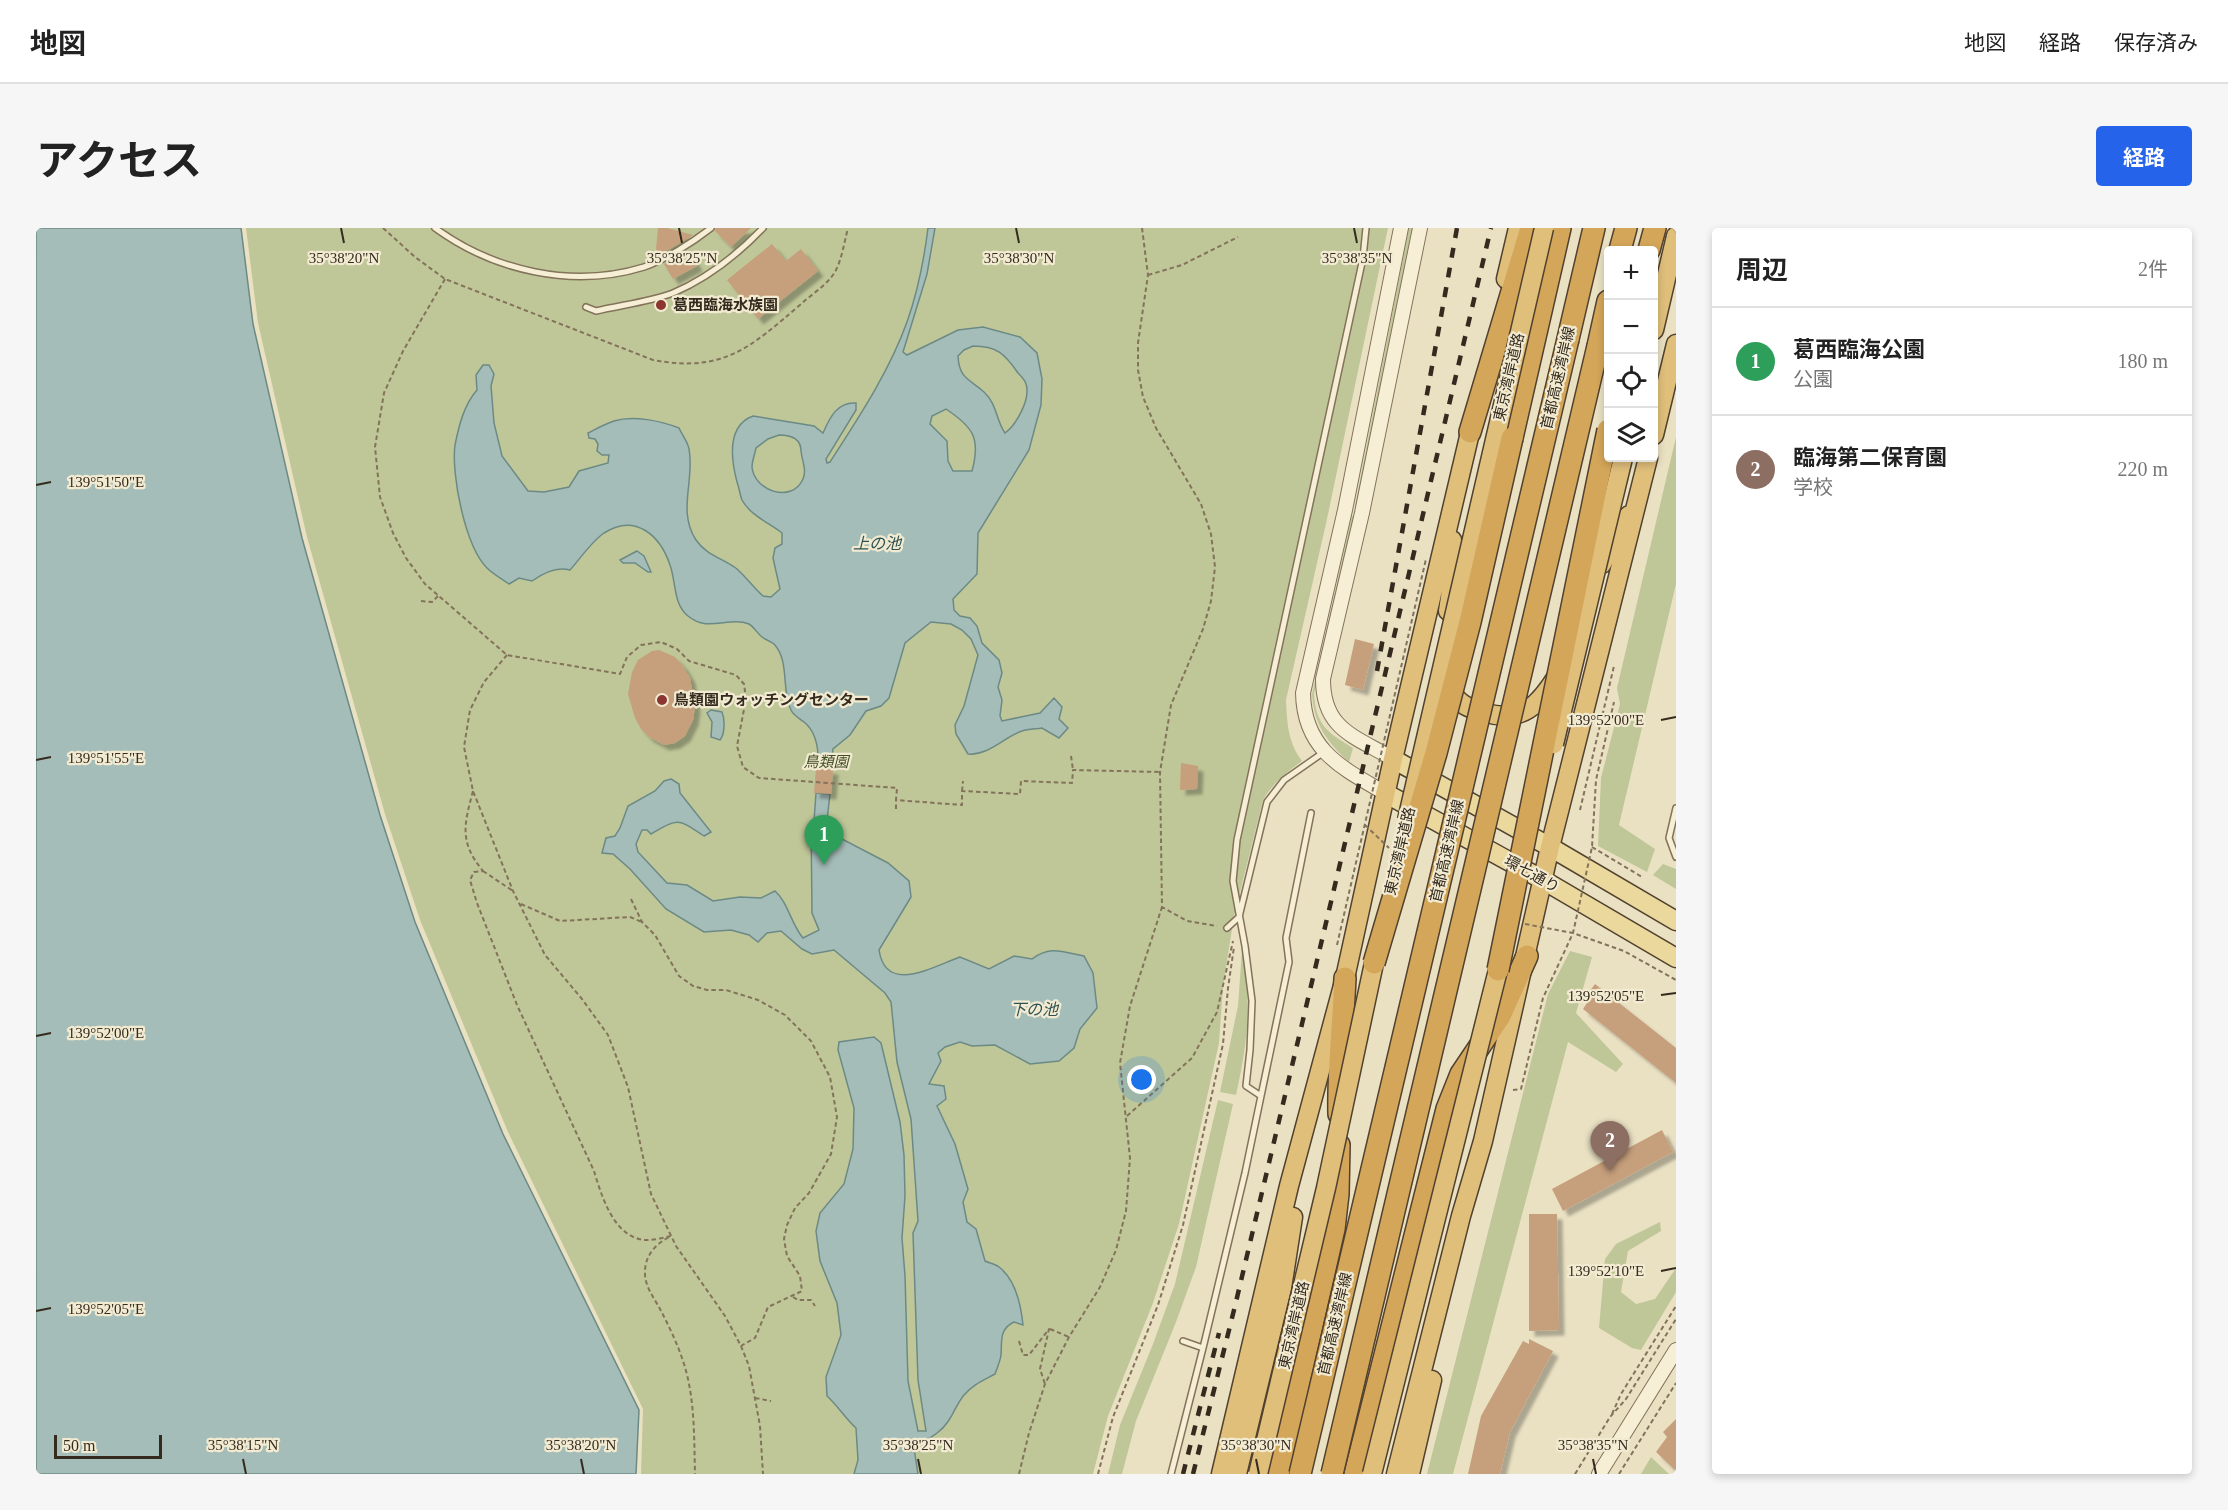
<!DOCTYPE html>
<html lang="ja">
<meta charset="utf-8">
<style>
body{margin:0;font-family:"Times New Roman","Noto Sans JP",serif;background:#f6f6f6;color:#222}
.controls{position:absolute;right:18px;top:18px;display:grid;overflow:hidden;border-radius:6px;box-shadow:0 3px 9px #0003}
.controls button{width:54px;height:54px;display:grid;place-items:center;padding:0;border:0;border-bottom:2px solid #e0e0e0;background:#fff;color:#222;font:30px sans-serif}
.scale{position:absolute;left:18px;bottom:15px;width:108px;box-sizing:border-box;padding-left:6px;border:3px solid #342a1e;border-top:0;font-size:16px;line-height:21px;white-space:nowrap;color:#342a1e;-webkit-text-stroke:4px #f2ebd2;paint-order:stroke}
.you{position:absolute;left:1106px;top:852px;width:21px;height:21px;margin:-15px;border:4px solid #fff;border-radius:50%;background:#1a73e8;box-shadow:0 0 0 9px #1a73e833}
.badge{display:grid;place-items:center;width:39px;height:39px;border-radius:50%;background:#2563eb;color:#fff;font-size:20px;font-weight:700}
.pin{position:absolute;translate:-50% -50px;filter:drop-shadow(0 2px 3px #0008)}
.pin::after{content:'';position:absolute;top:32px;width:21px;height:18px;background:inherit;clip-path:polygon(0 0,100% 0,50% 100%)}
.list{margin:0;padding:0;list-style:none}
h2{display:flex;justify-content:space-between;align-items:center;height:78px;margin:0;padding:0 24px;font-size:26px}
h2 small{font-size:20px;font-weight:400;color:#767676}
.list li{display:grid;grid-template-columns:39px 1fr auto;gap:18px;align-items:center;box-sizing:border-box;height:108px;padding:0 24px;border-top:2px solid #e0e0e0}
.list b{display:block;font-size:22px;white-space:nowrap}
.list p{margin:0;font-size:20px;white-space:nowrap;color:#767676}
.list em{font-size:20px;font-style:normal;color:#767676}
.icon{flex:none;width:33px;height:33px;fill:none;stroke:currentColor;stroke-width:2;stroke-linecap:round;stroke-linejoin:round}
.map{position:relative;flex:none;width:1640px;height:1246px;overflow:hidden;border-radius:6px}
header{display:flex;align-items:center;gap:36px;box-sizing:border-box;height:84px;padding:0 30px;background:#fff;border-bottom:2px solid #e0e0e0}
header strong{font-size:28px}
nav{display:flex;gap:33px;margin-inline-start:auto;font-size:21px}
.intro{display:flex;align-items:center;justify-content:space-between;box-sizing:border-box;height:144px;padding:0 36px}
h1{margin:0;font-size:42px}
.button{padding:15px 27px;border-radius:6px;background:#2563eb;color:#fff;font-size:21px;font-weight:700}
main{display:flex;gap:36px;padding:0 36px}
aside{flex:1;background:#fff;border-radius:6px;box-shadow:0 3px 9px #0003}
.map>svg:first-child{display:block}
</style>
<header>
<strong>地図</strong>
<nav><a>地図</a><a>経路</a><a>保存済み</a></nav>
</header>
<div class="intro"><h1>アクセス</h1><a class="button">経路</a></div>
<main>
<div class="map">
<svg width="1640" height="1246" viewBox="0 0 1640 1246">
<defs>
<filter id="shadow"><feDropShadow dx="5.5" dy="5.5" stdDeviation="1.5" flood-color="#0004"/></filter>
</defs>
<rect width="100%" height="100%" fill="#eae1c3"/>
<path fill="#bfc798" d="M 210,0 L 1352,0 L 1291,291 L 1250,472 C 1251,494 1252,515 1266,533 C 1250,545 1237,555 1227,572 L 1198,688 L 1187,759 L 1183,815 L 1143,996 L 1117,1075 L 1072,1188 L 1057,1246 L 605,1246 L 607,1181 L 472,904 L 384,692 L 349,586 L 271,309 L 222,95 Z
M 1373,0 L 1376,0 L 1321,279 L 1319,278 Z
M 1640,209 L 1640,356 L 1583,597 L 1619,621 L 1611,644 L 1562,618 L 1565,550 L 1584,476 L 1581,460 Z
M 1316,288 L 1319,288 L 1278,466 C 1280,497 1291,504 1317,520 L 1313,534 C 1291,514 1278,497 1276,466 Z
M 1627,636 L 1640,641 L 1640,661 L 1617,647 Z
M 1206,722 C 1216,777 1212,812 1200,867 L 1184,864 L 1202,778 Z
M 1534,723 L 1556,729 L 1540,785 L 1587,836 L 1580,844 L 1532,814 L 1417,1246 L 1391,1246 L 1512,766 Z
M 1182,872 L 1197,876 L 1160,1039 L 1140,1094 L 1100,1193 L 1086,1246 L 1072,1246 L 1084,1197 L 1117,1116 L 1139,1056 Z
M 1624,994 L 1625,1003 L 1592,1023 L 1585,1064 L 1600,1076 L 1619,1071 L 1640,1040 L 1640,1064 L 1605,1122 L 1596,1120 L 1563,1100 L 1569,1031 L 1580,1016 Z
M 1615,1229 L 1633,1246 L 1605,1246 Z"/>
<path fill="#a5bdb8" stroke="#6c8a85" stroke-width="1.5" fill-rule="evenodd" d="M 0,0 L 205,0 L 217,96 L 266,310 L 344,587 L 379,694 L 467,906 L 603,1182 L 600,1246 L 0,1246 Z
M 892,0 L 899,0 L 891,46 L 867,124 L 871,127 L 922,102 L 947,99 L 984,109 L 1001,125 L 1006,151 L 1005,177 L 993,222 L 942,305 L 941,346 L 917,371 L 918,382 L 924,388 L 934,390 L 941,398 L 946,415 L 963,432 L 966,445 L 962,459 L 966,472 L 964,488 L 966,493 L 1004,485 L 1018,470 L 1026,479 L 1023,491 L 1032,500 L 1023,510 L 1006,500 C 1000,501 992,501 986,503 C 968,509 952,528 932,526 L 920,506 L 919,497 L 928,478 L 942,427 L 935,411 L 926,402 L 915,396 L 895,394 L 869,415 L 853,470 L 845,478 L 830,483 L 814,507 L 797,521 L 795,541 L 782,540 C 783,524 782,505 768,494 C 763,490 758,488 755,482 C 745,462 754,433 738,416 C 734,413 730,412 726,409 C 721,405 718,399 713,396 C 693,388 672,405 652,388 C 637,376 640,353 634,337 C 624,307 599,285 568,305 C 555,314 544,331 534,342 C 520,338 507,345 496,353 L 483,350 L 473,356 C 466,351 457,346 451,340 C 429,318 415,246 419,217 C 423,197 428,177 441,162 L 440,147 L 447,137 L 453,137 L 458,146 L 455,158 L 458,195 L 466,228 L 492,263 L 508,264 L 533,259 L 543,243 L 572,235 L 573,227 L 566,227 L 561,223 L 562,216 L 559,211 L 553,210 L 552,205 C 560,201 569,196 578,193 C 598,187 625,193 643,200 C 646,207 652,214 653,221 C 659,252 641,283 660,312 C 670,327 688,331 701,341 C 710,349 718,360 727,368 L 735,369 L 744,361 L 737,330 L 739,320 L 746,316 L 746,305 C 733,295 714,287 706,272 C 704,267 703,259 701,254 C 695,231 690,198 717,188 L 778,198 L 787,205 C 794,189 801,174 820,175 L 820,182 L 790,231 L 791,235 L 794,234 C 823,189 853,144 871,94 C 882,63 888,32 892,0 ZM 937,118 C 961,118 969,126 982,145 C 985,148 989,152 990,156 C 995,171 980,197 969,205 C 960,192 961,176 948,164 C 934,151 923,151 922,128 L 928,122 ZM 910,181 C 937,199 945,210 936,243 L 917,243 L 912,233 L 911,213 L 894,196 L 896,188 ZM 743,207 C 755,207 765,210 765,223 C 766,233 771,242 767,251 C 756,276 718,263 716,239 C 716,233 719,226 720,220 L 732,211 Z
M 601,323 L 608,328 L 615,344 L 612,344 L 599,335 L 587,335 L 584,332 Z
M 675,482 L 686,484 C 689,491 689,506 684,512 L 675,509 L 676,494 L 671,485 Z
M 635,551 L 643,556 L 644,565 L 675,604 L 668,608 C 641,590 643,590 615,606 L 611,602 L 606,602 L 600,616 L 602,624 L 631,655 L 651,657 L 677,673 L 704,669 L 725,670 L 739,663 C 752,674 755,696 767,710 L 783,702 L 776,685 L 775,593 L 778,593 L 780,565 L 794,566 L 791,592 L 802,609 L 852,635 L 873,653 L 875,669 L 843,722 C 850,767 896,739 924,729 L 953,741 L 978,728 L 996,731 C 1014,717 1027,724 1048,728 L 1057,745 L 1061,780 L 1044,801 L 1038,820 L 1023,833 L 994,836 L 959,817 L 936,818 L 924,814 L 909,819 L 902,825 L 905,833 L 893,856 L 908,858 L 910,871 L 901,878 L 919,916 L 932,961 L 927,974 L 931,994 L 940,1001 L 949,1033 C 953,1035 959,1036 963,1039 C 980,1052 985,1077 987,1097 L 978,1094 C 963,1101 966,1113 965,1127 C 964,1134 961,1140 959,1146 C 948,1152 936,1157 928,1167 C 918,1179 916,1194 901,1205 C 894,1211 885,1214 878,1220 L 882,1246 L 818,1246 L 822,1232 L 820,1200 C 809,1190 802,1178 791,1168 L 790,1149 L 805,1107 L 801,1075 L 784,1033 L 780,1003 L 784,985 L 808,956 L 817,921 L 818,880 L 802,822 L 803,814 L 838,809 L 845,815 L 864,894 L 868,927 L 869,968 L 866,1010 L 869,1048 L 872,1153 L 882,1203 L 890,1203 L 882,1152 L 877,1005 L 882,993 L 875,891 L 861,834 L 855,774 L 849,765 L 798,722 L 776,726 L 766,721 L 745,703 L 731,705 L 722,714 L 713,707 L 695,702 L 668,704 L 630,681 L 594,641 L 577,626 L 566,625 L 570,610 L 579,608 L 584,600 L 592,578 L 619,563 L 628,553 Z"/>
<path fill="#c69f7b" filter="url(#shadow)" d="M 622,0 L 631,0 L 657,7 L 624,27 L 620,21 Z
M 680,0 L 715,0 L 695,19 L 679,3 Z
M 736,16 L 750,33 L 765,21 L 782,43 L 722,91 L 691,52 Z
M 653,22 L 661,38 L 637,51 L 628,36 Z
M 1319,411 L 1338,416 L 1327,462 L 1309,457 Z
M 623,422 L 639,429 L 647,438 L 654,450 L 659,479 L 657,492 L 649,508 L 639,515 L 628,517 L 613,509 L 605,501 L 599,490 L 592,466 L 596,444 L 602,432 L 616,423 Z
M 1145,535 L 1162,538 L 1161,561 L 1144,562 Z
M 780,540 L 797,541 L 795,566 L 778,565 Z
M 1559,756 L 1640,820 L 1640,855 L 1547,781 L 1551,775 L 1547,772 Z
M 1626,902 L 1637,924 L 1527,983 L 1516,961 Z
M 1493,986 L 1521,986 L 1523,1102 L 1493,1103 Z
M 1493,1111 L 1517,1123 L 1474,1204 L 1464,1246 L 1432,1246 L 1445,1188 L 1487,1113 L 1493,1116 Z
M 1640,1191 L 1640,1243 L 1620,1224 L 1631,1209 L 1627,1204 Z"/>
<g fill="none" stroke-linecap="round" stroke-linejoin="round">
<g stroke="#83735b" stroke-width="8">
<path id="service" d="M 399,0 C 458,43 537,61 608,39 C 629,32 657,14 675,0
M 1318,28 L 1327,30
M 550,79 L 560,83 C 585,77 613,74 637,65 C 670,51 702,26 727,0
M 1640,580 L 1633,610 L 1640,629
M 1191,700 L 1203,689 L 1231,574 L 1248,552 L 1288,524
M 1225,868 L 1253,734 L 1250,710 L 1275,585
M 1147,1113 L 1167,1120 L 1209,945 L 1225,868 L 1210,858 L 1214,822 L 1216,773 L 1209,718 L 1197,653 L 1201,612 L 1327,30 L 1330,0
M 1135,1246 L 1167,1120"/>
</g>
<g stroke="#83735b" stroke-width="16">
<path id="tertiary" d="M 1357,531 C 1319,508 1287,502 1287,451 L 1326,285 L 1384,0
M 1349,565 C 1306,540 1268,522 1267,465 L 1309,282 L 1365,0
M 1563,1246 L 1640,1122"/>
</g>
<g stroke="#51412f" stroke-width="21">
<path id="primary" d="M 1357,531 L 1514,619 L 1640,693
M 1349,565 L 1507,652 L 1640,730"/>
</g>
<g stroke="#51412f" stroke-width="21">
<path id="trunk" d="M 1470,51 L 1482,0
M 1618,102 L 1640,8
M 1618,207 L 1640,116
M 1566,336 L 1581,304 L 1593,287
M 1412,383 L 1416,356 L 1416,312
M 1410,457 C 1422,475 1429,480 1450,485 C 1486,495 1503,477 1521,448
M 1185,1246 L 1253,958 L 1309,750 L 1357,531 L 1437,192
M 1201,1246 L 1246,1060 L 1257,989
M 1360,1246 L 1425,988 L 1447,913 L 1514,619 L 1612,230
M 1374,1246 L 1396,1152"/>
</g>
<g stroke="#51412f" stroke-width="24">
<path id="motorway" d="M 1584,22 L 1590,0
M 1613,22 L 1619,0
M 1532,111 L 1558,0
M 1562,118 L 1572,73
M 1434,204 L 1495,0
M 1476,210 L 1524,0
M 1303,886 C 1302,840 1307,795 1309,750
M 1242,1246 L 1298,1001 L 1302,966 L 1303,917
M 1319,1246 L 1411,881 L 1425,846 L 1464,788 L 1491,728"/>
</g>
<path stroke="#83735b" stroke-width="2" stroke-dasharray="4.5 3" stroke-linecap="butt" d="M 347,0 L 379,29 L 409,51 L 617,132 C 687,145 714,120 765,76 C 776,66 791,57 799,44 C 806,31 808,15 812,0
M 1106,0 L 1112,47 L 1102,115 L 1102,142 L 1107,169 L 1120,200 L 1165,276 L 1175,306 L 1179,339 L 1175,373 L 1167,401 L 1135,477 L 1124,544 L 1126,679 L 1151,693 L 1181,698
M 1112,47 L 1146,37 L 1202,9
M 409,51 L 367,123 L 348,165 L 339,219 L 344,269 L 357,305 L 370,330 L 389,356 L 471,427 L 584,446 L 591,429 L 605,417 L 625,414 L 641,421 L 653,433 L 700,447 L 708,456 L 710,471 L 701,518 L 707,539 L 723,550 L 861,560 L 860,572 L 926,577 L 926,563 L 984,566 L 985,553 L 1036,555 L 1037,542 L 1124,544
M 385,373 L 396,374 L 402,368
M 471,427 L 448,454 L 434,482 L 428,519 L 437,563 L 477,663 L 509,727 L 546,771 L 572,807 L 592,859 L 615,966 L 640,1018 L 689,1088 L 705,1118 L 713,1138 L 724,1198 L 727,1246
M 1035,528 L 1037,542
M 437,563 C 428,597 423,614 447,643 L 438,644 L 434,652 L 441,675 L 481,777 L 558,943 C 565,966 576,1004 603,1011 C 613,1014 625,1010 635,1008 C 619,1016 608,1028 609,1047 C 610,1060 618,1070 624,1081 C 633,1098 642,1117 648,1136 C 659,1171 658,1209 659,1246
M 926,563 L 927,553
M 860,581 L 860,572
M 1544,582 L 1578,438
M 1556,619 L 1606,649
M 447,643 L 477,663
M 595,671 L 606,694 L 619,707 L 643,748 L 657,758 L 671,762 L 690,762 L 722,772 L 749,787 L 775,813 L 794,849 L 801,889 L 795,926 L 773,965 L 759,980 L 751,997 L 748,1011 L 751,1028 L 764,1048 L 766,1063 L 732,1079 L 719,1110 L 705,1118
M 485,676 L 524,693 L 594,689 L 606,694
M 1091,888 L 1156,830 L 1181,784 L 1197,713
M 757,1069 L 762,1072 L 775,1072 L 779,1078
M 1014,1101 L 1033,1109
M 983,1113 L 987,1127 L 993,1127 L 1013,1101 L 1004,1141 L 1009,1156
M 719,1170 L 735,1173
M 1576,1186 L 1585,1166 L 1640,1078
M 983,1246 L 993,1205 L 1009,1156 L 1033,1109 L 1064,1059 L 1080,1022 L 1090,983 L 1094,930 L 1084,835 L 1094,778 L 1126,679
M 1062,1246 L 1077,1189 L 1122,1077 L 1147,997 L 1187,816 L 1192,760 L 1198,719
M 1539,1246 L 1574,1189 L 1590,1171 L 1640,1091
M 1583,1246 L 1640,1155"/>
<use href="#service" stroke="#f6eed5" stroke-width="5"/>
<use href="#tertiary" stroke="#f6eed5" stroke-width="14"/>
<use href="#primary" stroke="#ebd89d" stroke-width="18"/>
<use href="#trunk" stroke="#e0bf7b" stroke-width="18"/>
<use href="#motorway" stroke="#d4a659" stroke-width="21"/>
<path stroke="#342a1e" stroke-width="4.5" stroke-dasharray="10 10" stroke-linecap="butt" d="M 1341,443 L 1421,0
M 1147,1246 L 1183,1105
M 1157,1246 L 1199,1078 L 1455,0"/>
<g stroke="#51412f" stroke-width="21" stroke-linecap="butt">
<path id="trunk-bridge" d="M 1518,516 L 1587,230
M 1371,592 L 1508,0
M 1222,1246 L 1290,960 L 1341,721
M 1336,1246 L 1465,730"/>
</g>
<g stroke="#51412f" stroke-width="24" stroke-linecap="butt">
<path id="motorway-bridge" d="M 1338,735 L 1400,525 L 1434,394 L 1476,210
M 1462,742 L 1572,202
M 1264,1246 L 1532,111
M 1296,1246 L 1562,118"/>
</g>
<path stroke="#83735b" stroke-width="2" stroke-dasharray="4.5 3" stroke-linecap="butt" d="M 1329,597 L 1353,620
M 1489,696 L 1537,705 L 1588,723 L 1640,752
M 1301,717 L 1390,331
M 1477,862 L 1485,861 L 1507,770 L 1537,705 L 1556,619 L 1560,552 L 1578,474"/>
<use href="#trunk-bridge" stroke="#e0bf7b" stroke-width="18"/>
<use href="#motorway-bridge" stroke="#d4a659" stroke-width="21"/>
</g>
<path fill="none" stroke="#342a1e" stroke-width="2" d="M 305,0 L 308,15M 643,0 L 646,15M 980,0 L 983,15M 1318,0 L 1321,15M 0,257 L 15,254M 1625,492 L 1640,489M 0,532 L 15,529M 1625,767 L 1640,765M 0,808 L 15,805M 1625,1043 L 1640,1040M 0,1083 L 15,1080M 207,1231 L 210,1246M 545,1231 L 548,1246M 882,1231 L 885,1246M 1220,1231 L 1223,1246M 1557,1231 L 1560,1246"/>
<g fill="#8d3530" stroke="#f2ebd2" stroke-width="2">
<circle cx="625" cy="77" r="6"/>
<circle cx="626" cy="472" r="6"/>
</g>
<g text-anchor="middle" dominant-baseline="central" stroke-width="4.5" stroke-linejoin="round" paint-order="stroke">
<g font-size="15" font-weight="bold" fill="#342a1e" stroke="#f2ebd2" text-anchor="start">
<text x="637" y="77">葛西臨海水族園</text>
<text x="638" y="472">鳥類園ウォッチングセンター</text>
</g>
<g font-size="15" fill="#342a1e" stroke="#f2ebd2">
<text transform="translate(1473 149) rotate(-77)">東京湾岸道路</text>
<text transform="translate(1522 150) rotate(-77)">首都高速湾岸線</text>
<text transform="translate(1364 623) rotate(-77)">東京湾岸道路</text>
<text transform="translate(1411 623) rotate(-77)">首都高速湾岸線</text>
<text transform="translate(1496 646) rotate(29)">環七通り</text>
<text transform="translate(1299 1096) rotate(-77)">首都高速湾岸線</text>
<text transform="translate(1258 1097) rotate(-77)">東京湾岸道路</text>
</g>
<g font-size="15" font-style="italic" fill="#424f26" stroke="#f2ebd2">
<text x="790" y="534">鳥類園</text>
</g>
<g font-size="16" font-style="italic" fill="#2e5253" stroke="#f2ebd2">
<text x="841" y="315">上の池</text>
<text x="998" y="781">下の池</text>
</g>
</g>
<g font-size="15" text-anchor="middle" fill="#342a1e" stroke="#f2ebd2" stroke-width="4.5" stroke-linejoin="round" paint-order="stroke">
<text x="308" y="35">35°38'20"N</text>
<text x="646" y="35">35°38'25"N</text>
<text x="983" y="35">35°38'30"N</text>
<text x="1321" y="35">35°38'35"N</text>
<text x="70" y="259">139°51'50"E</text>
<text x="1570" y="497">139°52'00"E</text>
<text x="70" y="535">139°51'55"E</text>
<text x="1570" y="773">139°52'05"E</text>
<text x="70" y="810">139°52'00"E</text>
<text x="1570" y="1048">139°52'10"E</text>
<text x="70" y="1086">139°52'05"E</text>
<text x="207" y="1222">35°38'15"N</text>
<text x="545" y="1222">35°38'20"N</text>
<text x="882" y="1222">35°38'25"N</text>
<text x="1220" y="1222">35°38'30"N</text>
<text x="1557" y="1222">35°38'35"N</text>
</g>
</svg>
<div class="controls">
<button>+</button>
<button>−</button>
<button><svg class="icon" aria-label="locate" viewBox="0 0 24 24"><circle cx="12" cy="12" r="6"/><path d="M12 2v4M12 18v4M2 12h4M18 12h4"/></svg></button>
<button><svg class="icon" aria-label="layers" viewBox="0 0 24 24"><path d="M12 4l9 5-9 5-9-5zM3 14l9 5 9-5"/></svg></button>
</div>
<div class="scale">50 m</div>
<div class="you"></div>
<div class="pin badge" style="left:788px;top:637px;background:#2e9e5b">1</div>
<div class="pin badge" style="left:1574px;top:943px;background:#8d6e63">2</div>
</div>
<aside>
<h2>周辺<small>2件</small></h2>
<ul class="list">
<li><span class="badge" style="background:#2e9e5b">1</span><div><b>葛西臨海公園</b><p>公園</p></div><em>180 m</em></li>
<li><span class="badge" style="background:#8d6e63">2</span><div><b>臨海第二保育園</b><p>学校</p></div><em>220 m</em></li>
</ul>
</aside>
</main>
